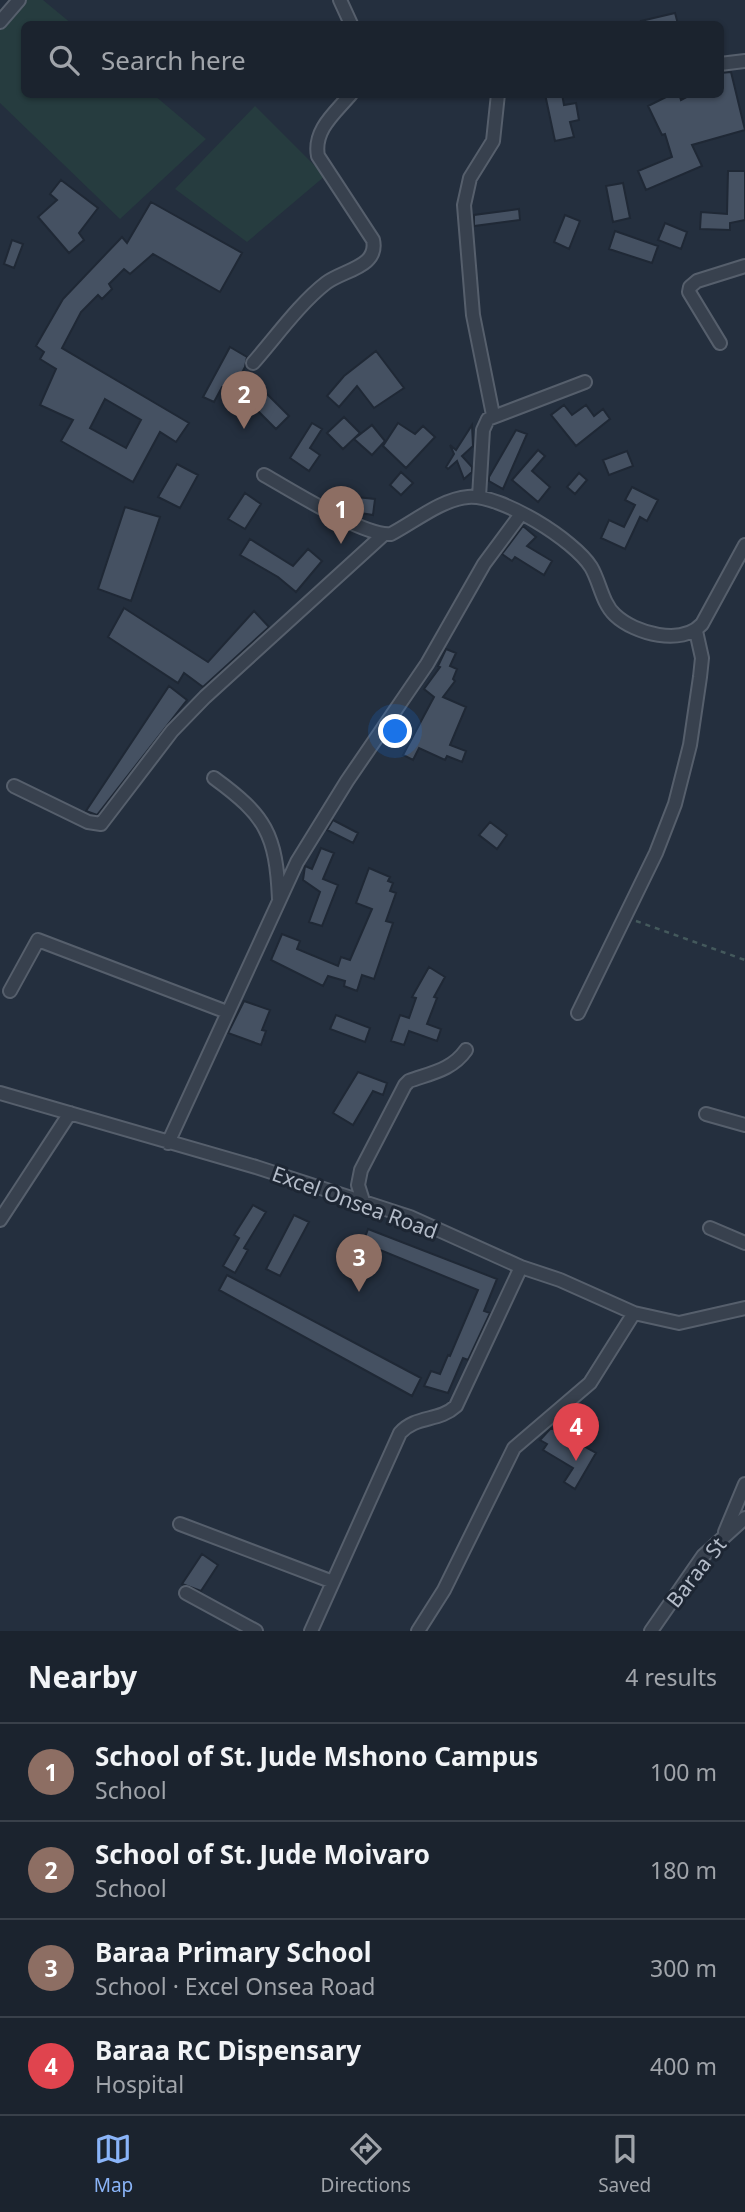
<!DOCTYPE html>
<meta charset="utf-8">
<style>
body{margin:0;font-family:"Noto Sans",sans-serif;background:#282f3a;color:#f1f3f6}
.you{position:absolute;left:396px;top:732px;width:24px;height:24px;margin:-18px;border:5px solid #fff;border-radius:50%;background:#1a73e8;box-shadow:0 0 0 10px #1a73e833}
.badge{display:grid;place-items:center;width:46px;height:46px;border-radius:50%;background:#8ab4f8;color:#fff;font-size:23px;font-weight:700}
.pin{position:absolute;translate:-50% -58px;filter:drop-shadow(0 2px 4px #0008)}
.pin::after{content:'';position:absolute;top:37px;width:24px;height:21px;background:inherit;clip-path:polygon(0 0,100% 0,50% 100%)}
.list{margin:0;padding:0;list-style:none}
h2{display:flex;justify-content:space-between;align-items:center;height:91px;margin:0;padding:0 28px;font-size:30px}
h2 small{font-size:23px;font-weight:400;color:#a0a4aa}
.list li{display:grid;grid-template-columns:46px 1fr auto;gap:21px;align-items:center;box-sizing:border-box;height:98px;padding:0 28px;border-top:2px solid #39404a}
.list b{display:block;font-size:26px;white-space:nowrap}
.list p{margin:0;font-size:23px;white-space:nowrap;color:#a0a4aa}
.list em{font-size:23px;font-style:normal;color:#a0a4aa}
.icon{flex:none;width:38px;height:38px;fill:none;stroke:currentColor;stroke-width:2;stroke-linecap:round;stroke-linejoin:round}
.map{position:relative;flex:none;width:745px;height:1631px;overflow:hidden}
.search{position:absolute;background:#1b232e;box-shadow:0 2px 5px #0004;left:21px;right:21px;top:21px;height:77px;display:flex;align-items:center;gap:18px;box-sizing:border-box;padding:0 24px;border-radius:10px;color:#a0a4aa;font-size:26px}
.sheet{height:483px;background:#1b232e}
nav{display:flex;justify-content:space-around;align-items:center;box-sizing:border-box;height:98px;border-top:2px solid #39404a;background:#1b232e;font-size:19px;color:#a0a4aa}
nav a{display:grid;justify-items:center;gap:4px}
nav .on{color:#8ab4f8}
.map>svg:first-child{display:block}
</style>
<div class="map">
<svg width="745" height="1631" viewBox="0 0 745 1631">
<rect width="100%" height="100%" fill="#242f3e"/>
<path fill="#263c3f" d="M 15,0 L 43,0 L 72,24 L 24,24 L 24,94 L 154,95 L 206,139 L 120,219 L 0,103 L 0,20 Z
M 255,106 L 325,176 L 247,242 L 175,189 Z"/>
<path fill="#455162" stroke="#1f2835" stroke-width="2" fill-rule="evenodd" d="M 675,13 L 678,24 L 642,24 L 641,21 Z
M 731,72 L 745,130 L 692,145 L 702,166 L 646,190 L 638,171 L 672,157 L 665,134 L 662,135 L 648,106 L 672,94 L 679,94 L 681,100 L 692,94 L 720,94 L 720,73 Z
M 545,94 L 562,94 L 564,105 L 576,103 L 579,120 L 570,122 L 574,137 L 555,141 Z
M 728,171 L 745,171 L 745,220 L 730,223 L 730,230 L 700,229 L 701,212 L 727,214 Z
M 61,180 L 98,208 L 79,233 L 84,240 L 69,253 L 38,217 L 57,200 L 50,194 Z
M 623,183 L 630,218 L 613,222 L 606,186 Z
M 151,202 L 242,253 L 220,292 L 153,254 L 130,274 L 124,269 L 109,284 L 112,289 L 102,299 L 98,295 L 81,312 L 62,348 L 189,423 L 176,442 L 160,432 L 133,482 L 61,441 L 73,420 L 40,405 L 56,369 L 40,359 L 44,352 L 36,346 L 63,299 L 122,237 L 127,243 ZM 105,399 L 141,420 L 126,448 L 90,428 Z
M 519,209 L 520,220 L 474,226 L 474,215 Z
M 565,215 L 580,221 L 569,249 L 554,242 Z
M 665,223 L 687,232 L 681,249 L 658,240 Z
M 615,231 L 658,246 L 652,263 L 609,249 Z
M 12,240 L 23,244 L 14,268 L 4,264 Z
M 230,347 L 247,357 L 245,367 L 232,392 L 222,387 L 214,402 L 203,397 Z
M 376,351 L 404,388 L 374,408 L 357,386 L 339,407 L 327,396 L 344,376 Z
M 266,393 L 289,416 L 276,429 L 253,406 Z
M 564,405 L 572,415 L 586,405 L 594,416 L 603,409 L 610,419 L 576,446 L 551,415 Z
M 344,417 L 360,433 L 343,449 L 327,433 Z
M 312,423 L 322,429 L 310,448 L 320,455 L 309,471 L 290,458 Z
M 398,423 L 415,434 L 423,426 L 435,437 L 406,468 L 383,446 Z
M 372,425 L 385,441 L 372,455 L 354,439 Z
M 472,425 L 473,446 L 462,456 L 472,467 L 472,472 L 464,479 L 457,461 L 448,469 L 446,467 L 454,454 L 450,445 L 456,450 Z
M 516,430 L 527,434 L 503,489 L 489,481 L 489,477 Z
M 538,450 L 545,456 L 532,471 L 550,487 L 538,502 L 512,480 Z
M 627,451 L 633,466 L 609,475 L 603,460 Z
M 177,464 L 198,475 L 180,508 L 158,497 Z
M 401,472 L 413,483 L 401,495 L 390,485 Z
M 579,473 L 587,480 L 575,494 L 567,487 Z
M 632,487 L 658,500 L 647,521 L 640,517 L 625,549 L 601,538 L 609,520 L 624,527 L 635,505 L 625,500 Z
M 245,493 L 261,504 L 245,529 L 228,519 Z
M 356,497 L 375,499 L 373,515 L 354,512 Z
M 125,507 L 160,517 L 131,601 L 98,589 Z
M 523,526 L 536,537 L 527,546 L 552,561 L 544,575 L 515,557 L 512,561 L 502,554 Z
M 250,539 L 293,566 L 308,549 L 322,561 L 296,592 L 278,577 L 240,555 Z
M 124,608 L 208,662 L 254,611 L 269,627 L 203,687 L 184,673 L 178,683 L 108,637 Z
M 446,649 L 456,653 L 450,666 L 457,669 L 453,679 L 455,681 L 443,697 L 466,707 L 450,745 L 466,751 L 462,762 L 447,756 L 445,760 L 419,748 L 413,760 L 403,755 L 434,697 L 424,689 L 440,667 L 438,666 Z
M 169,686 L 187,700 L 97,815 L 86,811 Z
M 333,820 L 358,833 L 353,843 L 327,830 Z
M 490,822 L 507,835 L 497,849 L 479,835 Z
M 321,848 L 334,853 L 323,879 L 338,885 L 322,926 L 309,922 L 320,892 L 303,880 L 305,866 L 312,869 Z
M 369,868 L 390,877 L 388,881 L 393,883 L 390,891 L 396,893 L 386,921 L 393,923 L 374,979 L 362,975 L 357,991 L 344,986 L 345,981 L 328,976 L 323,986 L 271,960 L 282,934 L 300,941 L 297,949 L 338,966 L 341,957 L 350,960 L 372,909 L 356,903 Z
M 429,967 L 445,977 L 434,997 L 437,998 L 427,1024 L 441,1029 L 437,1041 L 409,1031 L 404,1045 L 391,1041 L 400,1015 L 409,1018 L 416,998 L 412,997 Z
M 244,1001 L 270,1010 L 262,1030 L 266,1031 L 261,1045 L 228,1033 Z
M 336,1015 L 370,1028 L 365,1042 L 330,1029 Z
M 358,1072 L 387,1083 L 383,1095 L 373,1091 L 353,1125 L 333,1113 Z
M 253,1205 L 266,1212 L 244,1248 L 248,1250 L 235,1273 L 223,1266 L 239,1238 L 234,1235 Z
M 294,1215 L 309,1222 L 280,1276 L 266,1269 Z
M 368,1229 L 497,1279 L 484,1311 L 490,1313 L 468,1360 L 463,1358 L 448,1393 L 424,1386 L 431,1371 L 440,1374 L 448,1355 L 450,1356 L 478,1290 L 363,1243 Z
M 227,1275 L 421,1378 L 412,1396 L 219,1290 Z
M 551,1428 L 596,1453 L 575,1489 L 564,1482 L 573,1468 L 543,1450 L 547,1444 L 540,1440 Z
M 202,1554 L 218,1565 L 201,1591 L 182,1584 Z"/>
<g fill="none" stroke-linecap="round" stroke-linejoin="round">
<g stroke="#565f6c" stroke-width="16">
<path id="minor" d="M 340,0 L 351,24
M 0,22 L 19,0
M 720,64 L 745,61
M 720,343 L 689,292 L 690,287 L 697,281 L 745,266
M 253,363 C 275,338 300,303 326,283 C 343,270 379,267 373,240 L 318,156 C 313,130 335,113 351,94
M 493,415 L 473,315 L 464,205 L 470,178 L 493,141 L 498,94
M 264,475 C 291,490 365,537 391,534 C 414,522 442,499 468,497 C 501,494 574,540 591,567 C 600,582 602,603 615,615 C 635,634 682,646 702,624 L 745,545
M 479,497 L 483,430 L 488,419 L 585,382
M 214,778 C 266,816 276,834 279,899
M 14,786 L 88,822 L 101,824 L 172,731 L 205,697 L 383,535
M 10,991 L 38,940 L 227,1012
M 578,1013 L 656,853 L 675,804 L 690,745 L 700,677 L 702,658 L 696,631
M 0,1093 L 256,1167 L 410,1217 L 521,1267 L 560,1280 L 634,1313 L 679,1323 L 745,1308
M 706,1114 L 745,1125
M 168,1143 L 297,862 L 347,781 L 427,664 L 484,564 L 521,514
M 363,1201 L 358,1185 L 361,1170 L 405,1085 L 409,1081 C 431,1073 452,1070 466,1050
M 0,1220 L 70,1113
M 710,1228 L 745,1243
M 180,1524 L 333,1582
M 725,1532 L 745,1484
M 186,1593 L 256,1631
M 311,1631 L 400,1433 C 416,1415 439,1422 456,1406 L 521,1267
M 418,1631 L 444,1590 L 514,1448 L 590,1383 L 634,1313
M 651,1631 L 703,1556 L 745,1518"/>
</g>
<path stroke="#44595c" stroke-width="2.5" stroke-dasharray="5 5" stroke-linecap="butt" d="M 636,921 L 745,960"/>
<use href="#minor" stroke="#38414e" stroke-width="12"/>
</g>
<g text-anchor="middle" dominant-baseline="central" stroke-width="6" stroke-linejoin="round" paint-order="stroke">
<g font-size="21" fill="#b4bcc9" stroke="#1d2633">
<text transform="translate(355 1202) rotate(20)">Excel Onsea Road</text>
<text transform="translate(696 1572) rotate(-52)">Baraa St</text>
</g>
</g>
</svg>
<div class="you"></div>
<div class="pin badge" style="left:341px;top:544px;background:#8d6e63">1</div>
<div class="pin badge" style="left:244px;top:429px;background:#8d6e63">2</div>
<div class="pin badge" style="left:359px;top:1292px;background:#8d6e63">3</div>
<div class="pin badge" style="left:576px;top:1461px;background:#e0444e">4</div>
<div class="search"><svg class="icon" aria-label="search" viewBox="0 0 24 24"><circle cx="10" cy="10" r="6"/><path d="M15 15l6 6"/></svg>Search here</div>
</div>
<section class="sheet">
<h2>Nearby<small>4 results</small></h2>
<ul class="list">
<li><span class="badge" style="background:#8d6e63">1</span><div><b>School of St. Jude Mshono Campus</b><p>School</p></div><em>100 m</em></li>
<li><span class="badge" style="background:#8d6e63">2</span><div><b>School of St. Jude Moivaro</b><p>School</p></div><em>180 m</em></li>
<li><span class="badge" style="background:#8d6e63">3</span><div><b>Baraa Primary School</b><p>School · Excel Onsea Road</p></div><em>300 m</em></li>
<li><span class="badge" style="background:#e0444e">4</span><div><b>Baraa RC Dispensary</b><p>Hospital</p></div><em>400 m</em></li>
</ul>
</section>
<nav>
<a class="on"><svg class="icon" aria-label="map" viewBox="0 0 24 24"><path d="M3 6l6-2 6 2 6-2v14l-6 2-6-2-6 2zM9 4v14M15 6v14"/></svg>Map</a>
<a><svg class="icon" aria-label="directions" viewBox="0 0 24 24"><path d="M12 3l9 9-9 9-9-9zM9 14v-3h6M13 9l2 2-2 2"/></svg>Directions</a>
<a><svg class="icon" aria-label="saved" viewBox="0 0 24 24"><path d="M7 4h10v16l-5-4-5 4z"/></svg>Saved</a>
</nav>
